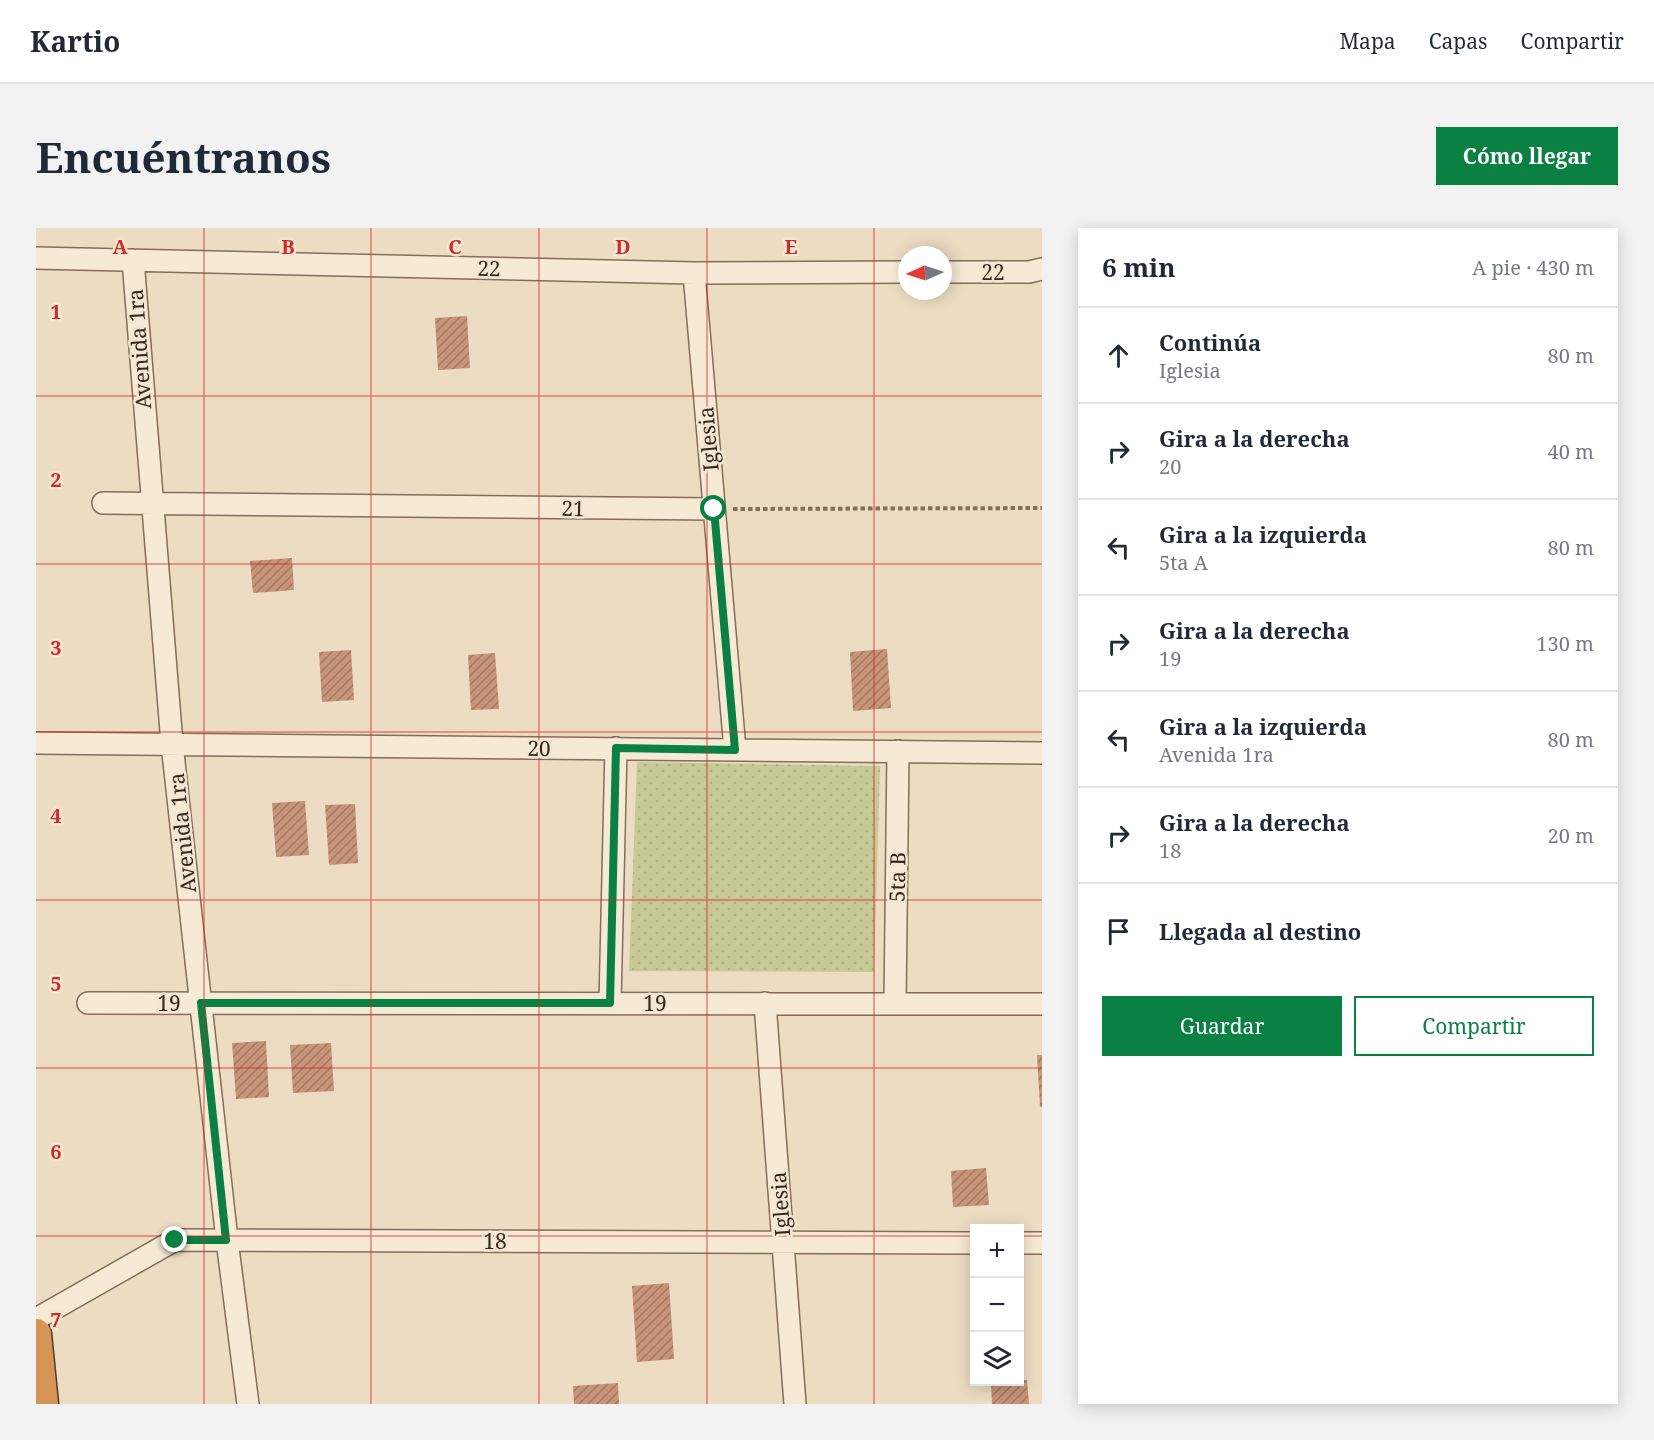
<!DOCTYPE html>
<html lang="es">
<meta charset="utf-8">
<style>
body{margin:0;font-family:"Noto Serif",serif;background:#f2f2f3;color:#1f2937}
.controls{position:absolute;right:18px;bottom:18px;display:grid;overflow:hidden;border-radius:0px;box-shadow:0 3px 15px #0003}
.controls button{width:54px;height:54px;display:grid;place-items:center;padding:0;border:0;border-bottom:2px solid #e0e1e3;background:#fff;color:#1f2937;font:30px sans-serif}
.compass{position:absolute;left:862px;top:18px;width:54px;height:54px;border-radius:50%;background:#fff;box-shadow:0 3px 15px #0003;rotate:267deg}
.stop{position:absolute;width:18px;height:18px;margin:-14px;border:4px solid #0b8043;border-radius:50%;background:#fff}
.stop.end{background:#0b8043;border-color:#fff;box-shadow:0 2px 6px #0008}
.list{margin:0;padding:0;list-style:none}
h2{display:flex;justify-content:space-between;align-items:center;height:78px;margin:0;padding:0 24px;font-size:26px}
h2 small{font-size:20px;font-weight:400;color:#747a83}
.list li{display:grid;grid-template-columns:39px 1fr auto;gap:18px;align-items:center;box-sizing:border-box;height:96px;padding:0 24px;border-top:2px solid #e0e1e3}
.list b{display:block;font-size:22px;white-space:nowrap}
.list p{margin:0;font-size:20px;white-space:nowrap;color:#747a83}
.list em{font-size:20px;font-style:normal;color:#747a83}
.actions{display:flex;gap:12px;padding:18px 24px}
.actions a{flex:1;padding:14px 0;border:2px solid #0b8043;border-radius:0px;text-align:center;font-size:21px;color:#0b8043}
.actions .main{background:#0b8043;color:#fff}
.icon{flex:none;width:33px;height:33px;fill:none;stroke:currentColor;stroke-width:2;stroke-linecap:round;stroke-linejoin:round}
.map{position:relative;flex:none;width:1006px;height:1176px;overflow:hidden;border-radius:0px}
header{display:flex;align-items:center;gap:36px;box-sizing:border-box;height:84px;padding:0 30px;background:#fff;border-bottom:2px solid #e0e1e3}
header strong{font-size:28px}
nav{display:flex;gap:33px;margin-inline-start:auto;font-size:21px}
.intro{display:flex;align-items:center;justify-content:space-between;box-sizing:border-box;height:144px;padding:0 36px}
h1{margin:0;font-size:42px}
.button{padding:15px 27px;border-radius:0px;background:#0b8043;color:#fff;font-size:21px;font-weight:700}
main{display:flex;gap:36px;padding:0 36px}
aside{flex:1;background:#fff;border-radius:0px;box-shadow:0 3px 15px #0003}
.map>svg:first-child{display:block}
</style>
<header>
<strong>Kartio</strong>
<nav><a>Mapa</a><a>Capas</a><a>Compartir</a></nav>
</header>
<div class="intro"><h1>Encuéntranos</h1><a class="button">Cómo llegar</a></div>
<main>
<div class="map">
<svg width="1006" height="1176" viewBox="0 0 1006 1176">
<defs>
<pattern id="park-dots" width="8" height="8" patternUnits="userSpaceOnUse" patternTransform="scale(1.5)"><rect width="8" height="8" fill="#c7c996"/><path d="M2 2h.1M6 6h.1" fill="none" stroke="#acad81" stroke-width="1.8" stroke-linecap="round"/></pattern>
<pattern id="building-hatch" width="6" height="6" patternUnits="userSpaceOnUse" patternTransform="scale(1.5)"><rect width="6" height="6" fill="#c89479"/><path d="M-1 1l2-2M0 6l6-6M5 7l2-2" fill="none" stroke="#a37963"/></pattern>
</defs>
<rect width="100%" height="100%" fill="#ecdcc2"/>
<path fill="url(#park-dots)" d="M 601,534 L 844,538 L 838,744 L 593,743 Z"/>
<path fill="url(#building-hatch)" d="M 431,88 L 434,140 L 402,142 L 399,90 Z
M 256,330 L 258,362 L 217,365 L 214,333 Z
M 851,421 L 855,480 L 817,483 L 814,424 Z
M 315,422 L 318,472 L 286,474 L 283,424 Z
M 459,425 L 463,481 L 435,482 L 432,427 Z
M 269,573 L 273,627 L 240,629 L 236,575 Z
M 319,576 L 322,635 L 293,637 L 289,577 Z
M 230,813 L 233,869 L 200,871 L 196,815 Z
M 295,815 L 298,863 L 257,865 L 254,817 Z
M 1001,827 L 1006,827 L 1006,879 L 1004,879 Z
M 950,940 L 953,977 L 917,979 L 915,943 Z
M 633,1055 L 638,1131 L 601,1134 L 596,1058 Z
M 991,1152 L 993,1176 L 956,1176 L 955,1155 Z
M 582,1155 L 583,1176 L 538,1176 L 537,1158 Z"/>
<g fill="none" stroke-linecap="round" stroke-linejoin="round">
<g stroke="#846d5a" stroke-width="24">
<path id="minor" d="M 0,30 L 658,45 L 871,44
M 97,32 L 136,516 L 191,1012 L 212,1176
M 907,44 L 993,44 L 1006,41
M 658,45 L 699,522
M 67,275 L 678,281
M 0,515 L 1006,525
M 52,775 L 1006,776
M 574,775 L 580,520
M 729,775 L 759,1176
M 859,776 L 862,523
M 984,1015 L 1006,1015
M 0,1091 L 139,1012 L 939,1015"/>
</g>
<g stroke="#523c2e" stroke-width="33">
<path id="highway" d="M 0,1106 L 7,1176"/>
</g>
<path stroke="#846d5a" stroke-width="4" stroke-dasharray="4.5 3" stroke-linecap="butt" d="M 697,281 L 1006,280"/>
<use href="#minor" stroke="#f7ead4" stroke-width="21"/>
<use href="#highway" stroke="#d89455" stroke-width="30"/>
</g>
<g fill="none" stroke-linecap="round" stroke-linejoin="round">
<path stroke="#0b8043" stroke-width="8" d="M 139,1012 L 190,1012 L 165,775 L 574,775 L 580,520 L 699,522 L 678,281"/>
</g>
<path fill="none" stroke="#d62828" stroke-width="1.5" stroke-opacity="0.55" d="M 168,0 L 168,1176M 335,0 L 335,1176M 503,0 L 503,1176M 671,0 L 671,1176M 838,0 L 838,1176M 0,168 L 1006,168M 0,336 L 1006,336M 0,504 L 1006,504M 0,672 L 1006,672M 0,840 L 1006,840M 0,1008 L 939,1008M 984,1008 L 1006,1008"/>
<g text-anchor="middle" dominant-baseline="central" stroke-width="5" stroke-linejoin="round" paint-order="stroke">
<g font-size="21" fill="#35271d" stroke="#f3e7d1">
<text transform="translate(453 40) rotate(1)">22</text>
<text x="957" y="44">22</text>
<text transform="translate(103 121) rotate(-94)">Avenida 1ra</text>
<text transform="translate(672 211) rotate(-95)">Iglesia</text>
<text transform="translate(537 280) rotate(1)">21</text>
<text transform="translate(503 520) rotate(1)">20</text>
<text transform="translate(146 605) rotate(-96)">Avenida 1ra</text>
<text transform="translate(861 649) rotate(-89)">5ta B</text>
<text x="133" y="775">19</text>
<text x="619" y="775">19</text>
<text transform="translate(744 976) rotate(-94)">Iglesia</text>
<text x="459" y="1013">18</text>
</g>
</g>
<g font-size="20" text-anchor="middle" font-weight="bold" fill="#d62828" stroke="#f3e7d1" stroke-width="5" stroke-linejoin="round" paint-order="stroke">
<text x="84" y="26">A</text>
<text x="252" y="26">B</text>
<text x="419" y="26">C</text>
<text x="587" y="26">D</text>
<text x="755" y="26">E</text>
<text x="20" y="91">1</text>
<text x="20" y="259">2</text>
<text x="20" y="427">3</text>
<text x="20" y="595">4</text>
<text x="20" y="763">5</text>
<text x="20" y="931">6</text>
<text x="20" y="1099">7</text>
</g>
</svg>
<div class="controls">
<button>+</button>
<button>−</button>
<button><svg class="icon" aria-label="layers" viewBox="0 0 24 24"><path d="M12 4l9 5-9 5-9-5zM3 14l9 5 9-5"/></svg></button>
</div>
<svg class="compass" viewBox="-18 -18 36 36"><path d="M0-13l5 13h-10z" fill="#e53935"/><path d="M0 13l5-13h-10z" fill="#747a83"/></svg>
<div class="stop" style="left:678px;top:281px"></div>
<div class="stop end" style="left:139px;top:1012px"></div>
</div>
<aside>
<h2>6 min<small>A pie · 430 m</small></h2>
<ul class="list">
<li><svg class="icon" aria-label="ahead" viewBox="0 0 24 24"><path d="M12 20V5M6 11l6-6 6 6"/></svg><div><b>Continúa</b><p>Iglesia</p></div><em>80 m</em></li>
<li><svg class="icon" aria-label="right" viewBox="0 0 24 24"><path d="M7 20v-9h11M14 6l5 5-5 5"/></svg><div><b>Gira a la derecha</b><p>20</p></div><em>40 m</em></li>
<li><svg class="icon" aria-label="left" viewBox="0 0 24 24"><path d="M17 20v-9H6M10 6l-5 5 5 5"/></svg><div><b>Gira a la izquierda</b><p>5ta A</p></div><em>80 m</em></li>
<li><svg class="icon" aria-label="right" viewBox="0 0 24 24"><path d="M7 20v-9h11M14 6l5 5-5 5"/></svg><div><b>Gira a la derecha</b><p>19</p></div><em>130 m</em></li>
<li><svg class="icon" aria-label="left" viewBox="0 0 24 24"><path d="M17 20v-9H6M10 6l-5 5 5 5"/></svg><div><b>Gira a la izquierda</b><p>Avenida 1ra</p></div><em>80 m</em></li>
<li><svg class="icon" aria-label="right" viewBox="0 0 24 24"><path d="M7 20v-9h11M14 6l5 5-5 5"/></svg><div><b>Gira a la derecha</b><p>18</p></div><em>20 m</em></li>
<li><svg class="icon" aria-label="arrive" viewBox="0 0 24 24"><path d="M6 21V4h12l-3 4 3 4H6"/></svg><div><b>Llegada al destino</b></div></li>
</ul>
<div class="actions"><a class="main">Guardar</a><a>Compartir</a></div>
</aside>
</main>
